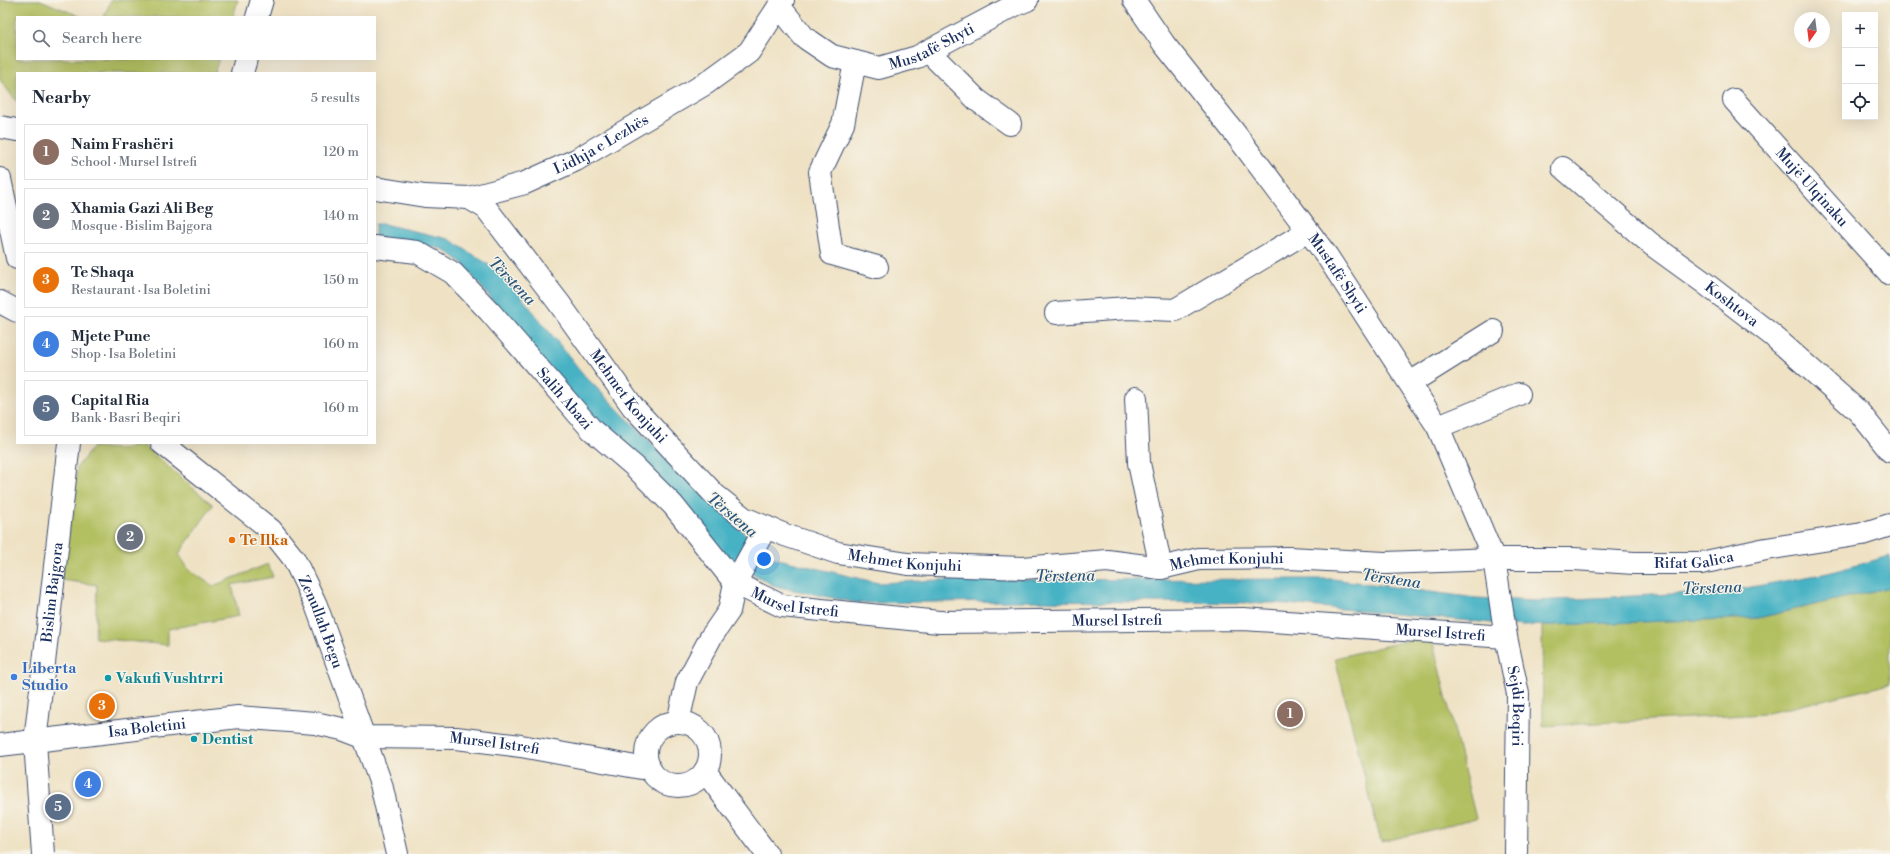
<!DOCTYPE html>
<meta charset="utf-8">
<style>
body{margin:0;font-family:"Libre Bodoni",serif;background:#f2f2f3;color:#1f2937}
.controls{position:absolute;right:12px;top:12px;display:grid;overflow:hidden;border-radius:0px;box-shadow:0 4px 16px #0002}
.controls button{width:36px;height:36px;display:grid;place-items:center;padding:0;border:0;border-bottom:1px solid #e0e1e3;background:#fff;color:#1f2937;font:20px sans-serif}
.compass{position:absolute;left:1794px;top:12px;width:36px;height:36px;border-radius:50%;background:#fff;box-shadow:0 4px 16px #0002;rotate:194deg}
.you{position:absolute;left:764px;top:559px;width:14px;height:14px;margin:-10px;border:3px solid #fff;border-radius:50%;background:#1a73e8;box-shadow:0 0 0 6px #1a73e833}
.badge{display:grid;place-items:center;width:26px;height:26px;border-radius:50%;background:#7c3aed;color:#fff;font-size:13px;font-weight:700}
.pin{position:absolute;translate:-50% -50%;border:2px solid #fff;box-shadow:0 1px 4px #0006}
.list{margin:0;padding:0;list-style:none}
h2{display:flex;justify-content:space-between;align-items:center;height:52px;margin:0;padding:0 16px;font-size:17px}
h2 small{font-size:13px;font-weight:400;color:#747a83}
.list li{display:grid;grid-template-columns:26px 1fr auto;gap:12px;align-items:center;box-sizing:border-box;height:56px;margin:0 8px 8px;padding:0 8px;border:1px solid #e0e1e3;border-radius:0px}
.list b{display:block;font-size:15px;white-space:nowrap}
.list p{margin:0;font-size:13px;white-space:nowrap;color:#747a83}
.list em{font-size:13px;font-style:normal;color:#747a83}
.icon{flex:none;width:22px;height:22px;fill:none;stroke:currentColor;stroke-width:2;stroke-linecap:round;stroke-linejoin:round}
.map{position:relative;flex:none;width:1890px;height:854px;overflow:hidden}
.search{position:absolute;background:#fff;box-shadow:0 4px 16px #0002;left:16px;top:16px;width:360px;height:44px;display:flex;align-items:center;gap:10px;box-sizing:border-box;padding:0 14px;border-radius:0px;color:#747a83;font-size:15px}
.panel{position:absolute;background:#fff;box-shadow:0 4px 16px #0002;left:16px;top:72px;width:360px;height:372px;border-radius:0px}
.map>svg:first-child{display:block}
</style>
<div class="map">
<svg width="1890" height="854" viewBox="0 0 1890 854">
<rect width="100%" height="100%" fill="#f7f3e8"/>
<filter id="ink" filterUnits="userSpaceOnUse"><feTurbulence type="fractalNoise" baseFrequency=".025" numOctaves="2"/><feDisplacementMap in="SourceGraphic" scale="8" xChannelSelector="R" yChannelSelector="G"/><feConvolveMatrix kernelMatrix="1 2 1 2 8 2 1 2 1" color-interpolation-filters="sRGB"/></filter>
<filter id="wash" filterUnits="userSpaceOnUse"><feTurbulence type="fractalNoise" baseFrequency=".012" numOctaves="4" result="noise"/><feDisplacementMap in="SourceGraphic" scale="16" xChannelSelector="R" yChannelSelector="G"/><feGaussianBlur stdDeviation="0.9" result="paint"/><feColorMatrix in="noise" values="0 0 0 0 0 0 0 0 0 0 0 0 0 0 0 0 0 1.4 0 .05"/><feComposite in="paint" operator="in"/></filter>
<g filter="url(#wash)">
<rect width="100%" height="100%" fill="#efe2c4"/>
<path fill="#b2c062" stroke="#667860" d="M 0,0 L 40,0 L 82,17 L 17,17 L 17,59 L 219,59 L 214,73 L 17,73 L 17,102 L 0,80 Z
M 111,0 L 238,0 L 233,17 L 104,17 Z
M 144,446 L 213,505 L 179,554 L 189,570 L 213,586 L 268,564 L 273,577 L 232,585 L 239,616 L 168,629 L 168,645 L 95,638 L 97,585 L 61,580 L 77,467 L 93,447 L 118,449 Z
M 1890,587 L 1890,684 L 1764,714 L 1543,726 L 1542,625 L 1758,618 Z
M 1431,635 L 1476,819 L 1381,842 L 1335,658 Z"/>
<path fill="#46b2c4" stroke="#307091" d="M 375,224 L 383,224 L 449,239 L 503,274 L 584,375 L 690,482 L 770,557 L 878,583 L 939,580 L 1333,579 L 1476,598 L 1535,601 L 1730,591 L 1828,573 L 1890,556 L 1890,587 L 1758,618 L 1523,626 L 1276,603 L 1017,601 L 858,603 L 774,586 L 731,560 L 683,506 L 591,421 L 461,262 L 443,249 L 375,237 Z"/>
</g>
<g filter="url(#ink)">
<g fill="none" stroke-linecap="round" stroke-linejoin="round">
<g stroke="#3b4a6d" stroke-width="24">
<g id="street">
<path id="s1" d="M 1134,0 L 1164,44 L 1234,132 L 1327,256 L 1438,427 L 1494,559 L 1506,637 L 1518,694 L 1516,854"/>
<path id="s2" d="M 779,6 L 804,37 L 832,56 L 879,68 L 917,57 L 1015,5 L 1027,0"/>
<path d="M 257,17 L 262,0"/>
<path d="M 928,51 L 977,100 L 1010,124"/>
<path d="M 855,62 L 843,124 L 820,172 L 832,254 L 877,267"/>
<path d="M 242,73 L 246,59"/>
<path id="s3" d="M 1734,100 L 1890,274"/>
<path d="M 0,127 L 17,130"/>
<path id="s4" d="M 1563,168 L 1651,244 L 1702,281 L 1772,335 L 1859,412 L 1890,451"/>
<path id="s5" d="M 375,188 L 425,196 L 469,198 L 525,183 L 576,160 L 705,84 L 749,52 L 783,0"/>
<path id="s6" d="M 469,198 L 486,208 L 559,303 L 633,407 L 714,494 L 744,518 L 785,535 L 838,553 L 908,564 L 1023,568 L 1107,561 L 1161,568 L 1199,559 L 1289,558 L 1385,563 L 1494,559 L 1574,559 L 1634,563 L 1701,563 L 1766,549 L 1862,534 L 1890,525"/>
<path id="s7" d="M 375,247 L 417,252 L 453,273 L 490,312 L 592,430 L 634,466 L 673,505 L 735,583 L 782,606 L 939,622 L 1243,619 L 1506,637"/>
<path d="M 0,302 L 17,311"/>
<path d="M 1056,313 L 1128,308 L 1175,310 L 1308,231"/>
<path d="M 1410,383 L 1493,331"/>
<path d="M 1136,398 L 1139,463 L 1161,568"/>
<path d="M 1438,427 L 1519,394"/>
<circle cx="678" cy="754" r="32"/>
<path d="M 678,722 L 687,682 L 711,637 L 729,611 L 735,583 L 766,527"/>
<path id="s8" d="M 0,745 L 238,717 L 315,723 L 342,729 L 363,737 L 456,738 L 521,746 L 641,768 L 648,764"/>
<path d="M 705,771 L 767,854"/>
<path id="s9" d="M 43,854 L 35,742 L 69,443"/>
</g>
</g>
<g stroke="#3b4a6d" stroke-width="24">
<g id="secondary">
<path d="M 0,179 L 17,258"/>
<path id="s10" d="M 162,443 L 271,530 L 294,559 L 316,605 L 381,784 L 397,854"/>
</g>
</g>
<use href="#street" stroke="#fff" stroke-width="22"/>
<use href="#secondary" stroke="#fff" stroke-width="22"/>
</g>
</g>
<circle fill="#e8710a" stroke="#f7f3e8" stroke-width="1.5" cx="232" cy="540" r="4"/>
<circle fill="#3f7fe0" stroke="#f7f3e8" stroke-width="1.5" cx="14" cy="677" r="4"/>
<g fill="#0f9aa8" stroke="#f7f3e8" stroke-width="1.5">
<circle cx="108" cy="678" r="4"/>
<circle cx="194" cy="739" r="4"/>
</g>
<g text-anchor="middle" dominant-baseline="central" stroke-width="3" stroke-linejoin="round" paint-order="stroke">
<g font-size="15" fill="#1b2f5e" stroke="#f7f3e8">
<text stroke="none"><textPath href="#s2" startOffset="179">Mustafë Shyti</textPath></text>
<text stroke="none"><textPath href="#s5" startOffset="238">Lidhja e Lezhës</textPath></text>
<text stroke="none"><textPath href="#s3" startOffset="117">Mujë Ulqinaku</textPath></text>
<text stroke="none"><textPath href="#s1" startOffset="341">Mustafë Shyti</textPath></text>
<text stroke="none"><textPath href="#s4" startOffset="217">Koshtova</textPath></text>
<text stroke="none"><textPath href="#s6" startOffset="256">Mehmet Konjuhi</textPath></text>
<text stroke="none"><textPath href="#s7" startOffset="252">Salih Abazi</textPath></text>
<text stroke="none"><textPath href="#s6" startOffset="1384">Rifat Galica</textPath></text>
<text stroke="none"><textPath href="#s6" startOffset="592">Mehmet Konjuhi</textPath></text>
<text stroke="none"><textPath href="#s6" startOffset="916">Mehmet Konjuhi</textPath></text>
<text stroke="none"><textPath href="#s9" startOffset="263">Bislim Bajgora</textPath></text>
<text stroke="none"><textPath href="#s7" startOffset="568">Mursel Istrefi</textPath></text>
<text stroke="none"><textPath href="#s7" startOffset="892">Mursel Istrefi</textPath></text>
<text stroke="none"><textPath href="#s10" startOffset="245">Zenullah Begu</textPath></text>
<text stroke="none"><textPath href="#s7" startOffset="1216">Mursel Istrefi</textPath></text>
<text stroke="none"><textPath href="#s1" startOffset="817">Sejdi Beqiri</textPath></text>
<text stroke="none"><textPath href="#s8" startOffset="148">Isa Boletini</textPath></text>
<text stroke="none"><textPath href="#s8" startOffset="499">Mursel Istrefi</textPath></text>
</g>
<g font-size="15" font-weight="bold" fill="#c56008" stroke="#f7f3e8" text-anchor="start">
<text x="240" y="540">Te Ilka</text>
</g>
<g font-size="15" font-weight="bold" fill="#366cbe" stroke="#f7f3e8" text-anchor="start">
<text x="22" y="668">Liberta<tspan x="22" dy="17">Studio</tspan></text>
</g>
<g font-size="15" font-weight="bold" fill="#0d838f" stroke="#f7f3e8" text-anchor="start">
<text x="116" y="678">Vakufi Vushtrri</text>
<text x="202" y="739">Dentist</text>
</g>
<g font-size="16" font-style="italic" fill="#28567d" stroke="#f7f3e8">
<text transform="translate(512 281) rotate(46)">Tërstena</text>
<text transform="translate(732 515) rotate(40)">Tërstena</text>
<text transform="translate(1065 576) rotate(-1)">Tërstena</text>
<text transform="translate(1391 579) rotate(8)">Tërstena</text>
<text transform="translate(1712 588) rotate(-2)">Tërstena</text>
</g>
</g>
</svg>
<div class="controls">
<button>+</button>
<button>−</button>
<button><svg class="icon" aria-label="locate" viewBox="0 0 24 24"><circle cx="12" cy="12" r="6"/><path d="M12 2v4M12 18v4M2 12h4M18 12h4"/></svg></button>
</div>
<svg class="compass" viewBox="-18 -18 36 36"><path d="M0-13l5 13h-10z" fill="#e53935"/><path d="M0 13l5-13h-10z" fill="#747a83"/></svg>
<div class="you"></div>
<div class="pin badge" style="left:1290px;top:714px;background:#8d6e63">1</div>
<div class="pin badge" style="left:130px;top:537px;background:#6b7280">2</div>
<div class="pin badge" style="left:102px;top:706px;background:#e8710a">3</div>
<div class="pin badge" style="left:88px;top:784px;background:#3f7fe0">4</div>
<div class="pin badge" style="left:58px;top:807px;background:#5c6f8a">5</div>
<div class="search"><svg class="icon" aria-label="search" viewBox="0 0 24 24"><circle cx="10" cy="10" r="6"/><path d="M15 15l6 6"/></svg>Search here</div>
<section class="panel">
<h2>Nearby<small>5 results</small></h2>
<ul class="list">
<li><span class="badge" style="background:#8d6e63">1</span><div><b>Naim Frashëri</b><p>School · Mursel Istrefi</p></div><em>120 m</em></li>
<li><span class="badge" style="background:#6b7280">2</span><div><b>Xhamia Gazi Ali Beg</b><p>Mosque · Bislim Bajgora</p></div><em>140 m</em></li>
<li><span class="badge" style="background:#e8710a">3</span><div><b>Te Shaqa</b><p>Restaurant · Isa Boletini</p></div><em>150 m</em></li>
<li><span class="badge" style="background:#3f7fe0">4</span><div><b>Mjete Pune</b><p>Shop · Isa Boletini</p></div><em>160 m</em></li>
<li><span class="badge" style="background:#5c6f8a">5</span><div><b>Capital Ria</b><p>Bank · Basri Beqiri</p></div><em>160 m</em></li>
</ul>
</section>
</div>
